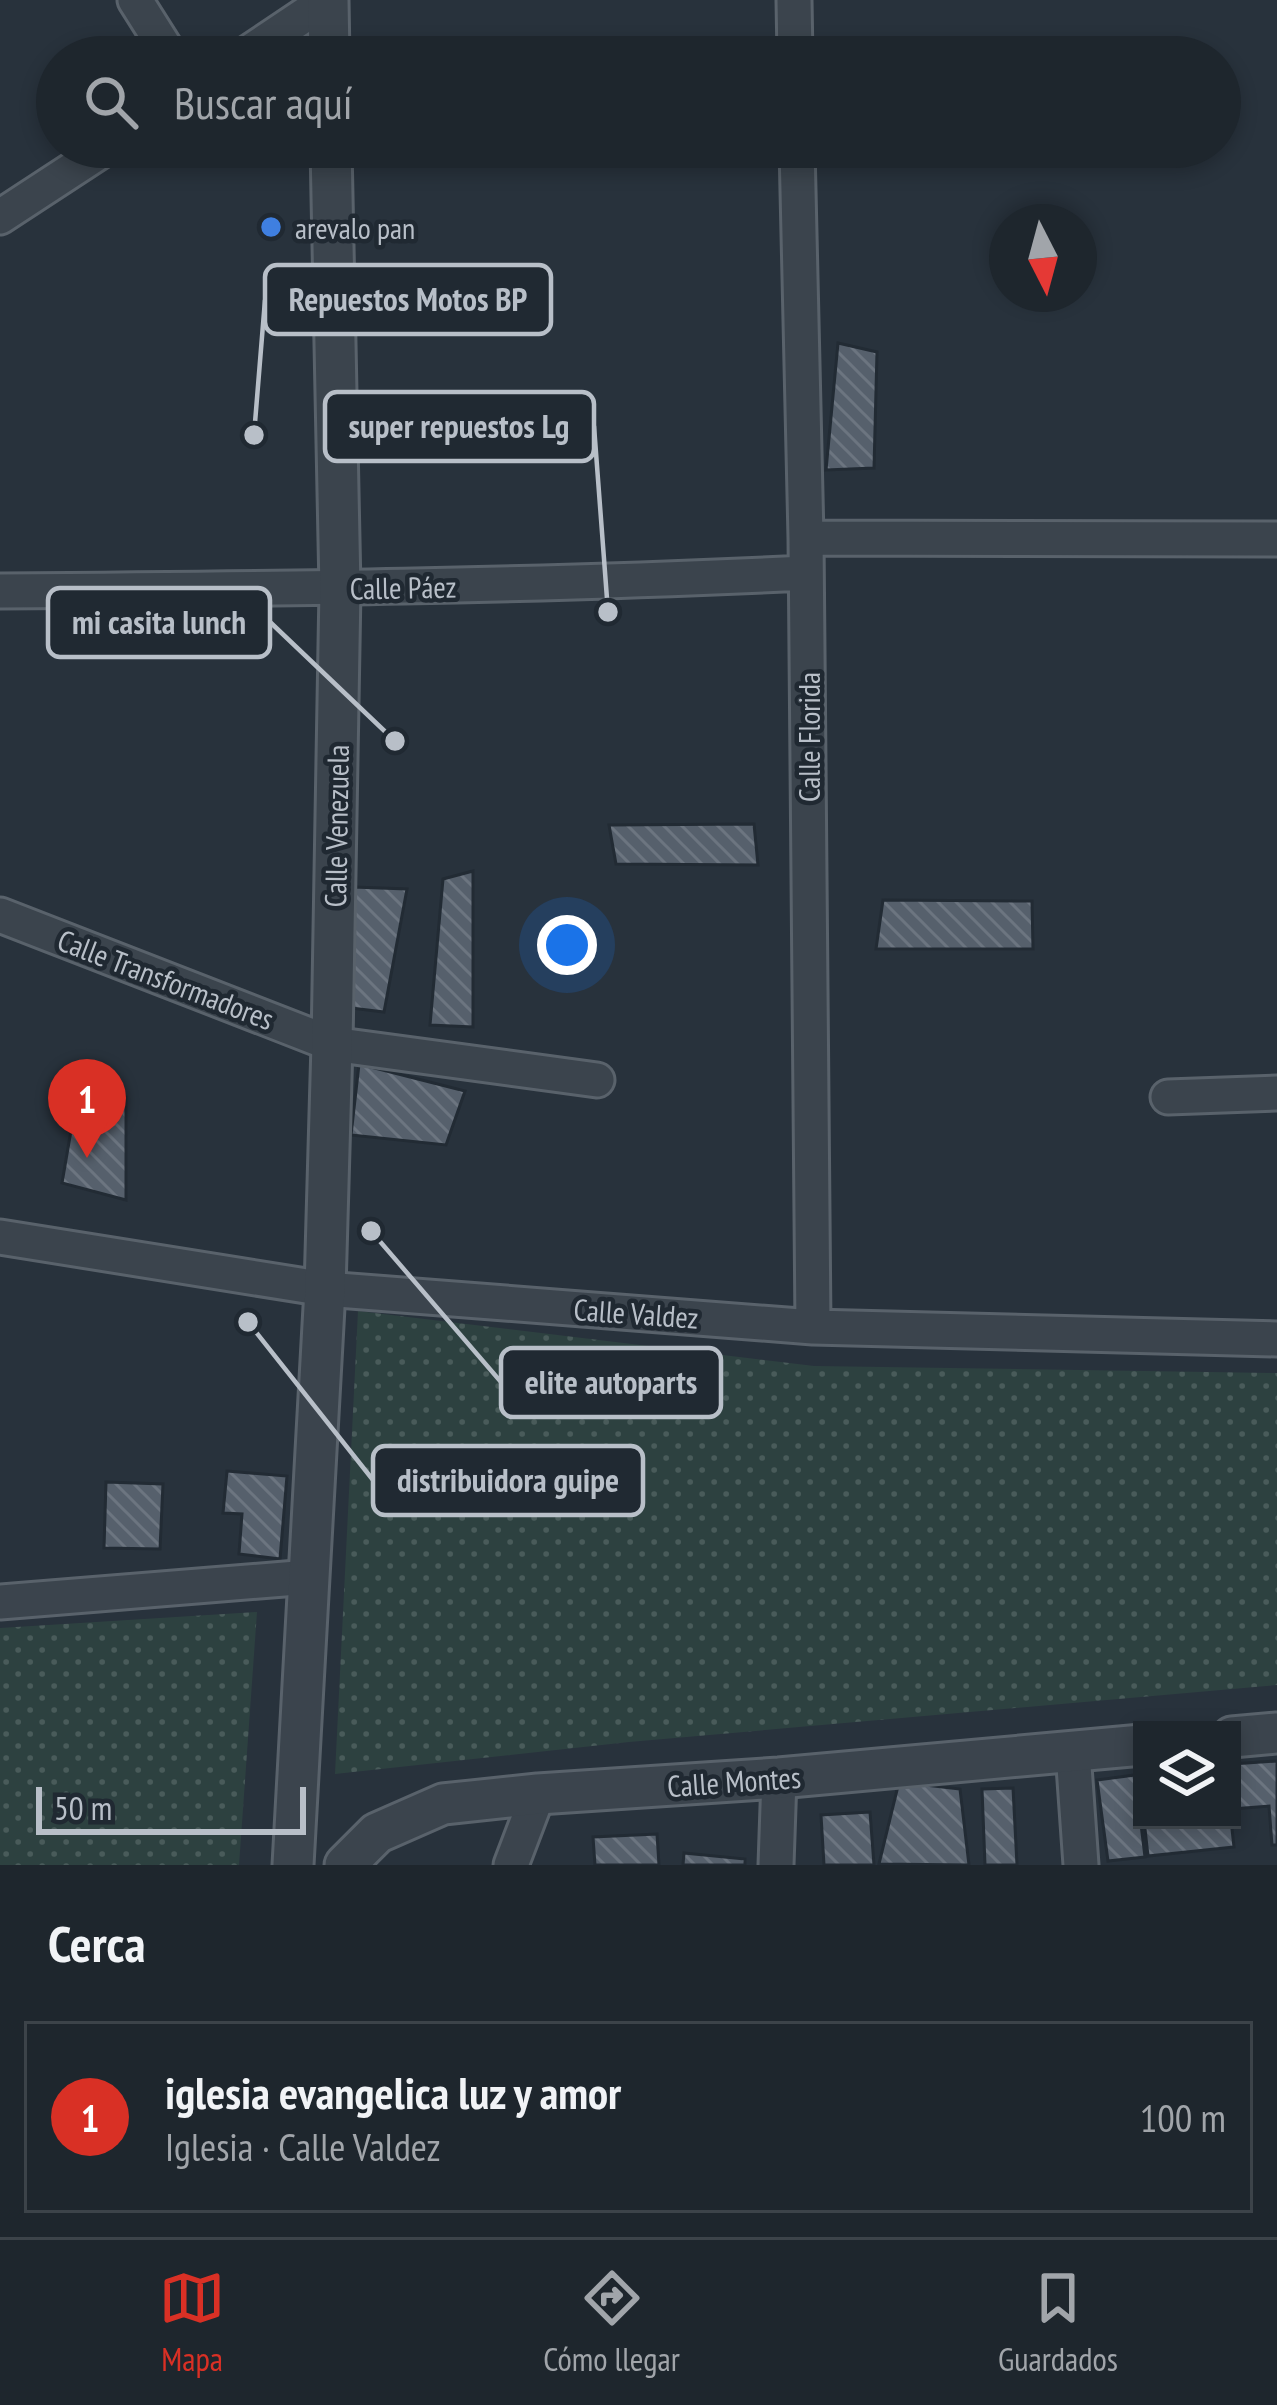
<!DOCTYPE html>
<html lang="es">
<meta charset="utf-8">
<style>
body{margin:0;font-family:"PT Sans Narrow",sans-serif;background:#262e35;color:#f1f3f6}
.controls{position:absolute;right:36px;bottom:36px;display:grid;overflow:hidden;border-radius:0px;box-shadow:0 6px 18px #0003}
.controls button{width:108px;height:108px;display:grid;place-items:center;padding:0;border:0;border-bottom:3px solid #3c4349;background:#1e262d;color:#f1f3f6;font:60px sans-serif}
.compass{position:absolute;left:989px;top:204px;width:108px;height:108px;border-radius:50%;background:#1e262d;box-shadow:0 6px 18px #0003;rotate:174deg}
.scale{position:absolute;left:36px;bottom:30px;width:270px;box-sizing:border-box;padding-left:12px;border:6px solid #b8bfc8;border-top:0;font-size:33px;line-height:42px;white-space:nowrap;color:#b8bfc8;-webkit-text-stroke:9px #202932;paint-order:stroke}
.you{position:absolute;left:567px;top:945px;width:42px;height:42px;margin:-30px;border:9px solid #fff;border-radius:50%;background:#1a73e8;box-shadow:0 0 0 18px #1a73e833}
.badge{display:grid;place-items:center;width:78px;height:78px;border-radius:50%;background:#d93025;color:#fff;font-size:39px;font-weight:700}
.pin{position:absolute;translate:-50% -99px;filter:drop-shadow(0 3px 6px #0008)}
.pin::after{content:'';position:absolute;top:63px;width:42px;height:36px;background:inherit;clip-path:polygon(0 0,100% 0,50% 100%)}
.list{margin:0;padding:0;list-style:none}
h2{display:flex;justify-content:space-between;align-items:center;height:156px;margin:0;padding:0 48px;font-size:51px}
h2 small{font-size:39px;font-weight:400;color:#a1a5aa}
.list li{display:grid;grid-template-columns:78px 1fr auto;gap:36px;align-items:center;box-sizing:border-box;height:192px;margin:0 24px 24px;padding:0 24px;border:3px solid #3c4349;border-radius:0px}
.list b{display:block;font-size:45px;white-space:nowrap}
.list p{margin:0;font-size:39px;white-space:nowrap;color:#a1a5aa}
.list em{font-size:39px;font-style:normal;color:#a1a5aa}
.icon{flex:none;width:66px;height:66px;fill:none;stroke:currentColor;stroke-width:2;stroke-linecap:round;stroke-linejoin:round}
.map{position:relative;flex:none;width:1277px;height:1865px;overflow:hidden}
.search{position:absolute;background:#1e262d;box-shadow:0 6px 18px #0003;left:36px;right:36px;top:36px;height:132px;display:flex;align-items:center;gap:30px;box-sizing:border-box;padding:0 42px;border-radius:66px;color:#a1a5aa;font-size:45px}
.sheet{height:372px;background:#1e262d}
nav{display:flex;justify-content:space-around;align-items:center;box-sizing:border-box;height:168px;border-top:3px solid #3c4349;background:#1e262d;font-size:33px;color:#a1a5aa}
nav a{display:grid;justify-items:center;gap:6px}
nav .on{color:#d93025}
.map>svg:first-child{display:block}
</style>
<div class="map">
<svg width="1277" height="1865" viewBox="0 0 1277 1865">
<defs>
<pattern id="grass-dots" width="8" height="8" patternUnits="userSpaceOnUse" patternTransform="scale(3)"><rect width="8" height="8" fill="#2d4140"/><path d="M2 2h.1M6 6h.1" fill="none" stroke="#495b5a" stroke-width="1.8" stroke-linecap="round"/></pattern>
<pattern id="building-back-hatch" width="6" height="6" patternUnits="userSpaceOnUse" patternTransform="scale(3)"><rect width="6" height="6" fill="#56606c"/><path d="M-1 5l2 2M0 0l6 6M5-1l2 2" fill="none" stroke="#6c7580"/></pattern>
</defs>
<rect width="100%" height="100%" fill="#28323c"/>
<path fill="url(#grass-dots)" d="M 358,1311 L 814,1366 L 1277,1373 L 1277,1685 L 629,1742 L 335,1774 Z
M 257,1612 L 239,1865 L 0,1865 L 0,1628 Z"/>
<path fill="url(#building-back-hatch)" stroke="#222b34" stroke-width="3" d="M 838,343 L 877,352 L 874,468 L 826,470 Z
M 754,824 L 758,865 L 616,864 L 609,825 Z
M 473,871 L 473,1027 L 430,1025 L 443,879 Z
M 353,887 L 407,889 L 384,1012 L 343,1007 Z
M 883,900 L 1032,901 L 1033,949 L 876,949 Z
M 359,1064 L 465,1091 L 446,1145 L 351,1135 Z
M 78,1090 L 126,1097 L 126,1200 L 62,1183 Z
M 227,1471 L 287,1476 L 280,1559 L 239,1554 L 242,1514 L 223,1513 Z
M 106,1482 L 163,1484 L 160,1549 L 104,1548 Z
M 1277,1761 L 1277,1845 L 1272,1845 L 1269,1806 L 1232,1809 L 1232,1764 Z
M 1135,1775 L 1145,1857 L 1108,1861 L 1097,1780 Z
M 899,1782 L 960,1789 L 969,1865 L 879,1864 Z
M 1013,1788 L 1017,1865 L 985,1865 L 982,1789 Z
M 870,1812 L 874,1865 L 824,1865 L 821,1815 Z
M 1144,1820 L 1231,1820 L 1234,1847 L 1148,1856 Z
M 657,1834 L 659,1865 L 595,1865 L 593,1837 Z
M 684,1853 L 745,1859 L 745,1865 L 683,1865 Z"/>
<g fill="none" stroke-linecap="round" stroke-linejoin="round">
<g stroke="#59626b" stroke-width="39">
<path id="minor" d="M 135,0 L 171,57
M 794,0 L 795,57
M 242,57 L 327,0
M 797,147 L 806,538 L 813,1327
M 0,217 L 107,147
M 806,538 L 1277,539
M 0,591 C 269,589 538,586 806,573
M 0,915 L 332,1044 L 597,1080
M 1168,1097 L 1277,1093
M 0,1237 L 325,1289 L 813,1327 L 1277,1339
M 0,1602 L 309,1577
M 1073,1752 L 1081,1865
M 511,1865 L 538,1794
M 776,1865 L 779,1778"/>
</g>
<g stroke="#59626b" stroke-width="45">
<path id="tertiary" d="M 328,0 L 329,57
M 1232,1737 L 1277,1733
M 293,1865 L 325,1289 L 332,1044 L 340,589 L 331,147
M 345,1865 L 377,1833 L 443,1804 L 538,1794 L 779,1778 L 1142,1745"/>
</g>
<use href="#minor" stroke="#3b444d" stroke-width="33"/>
<use href="#tertiary" stroke="#3b444d" stroke-width="39"/>
</g>
<circle fill="#3f7fe0" stroke="#202932" stroke-width="4.5" cx="271" cy="227" r="12"/>
<g text-anchor="middle" dominant-baseline="central" stroke-width="9" stroke-linejoin="round" paint-order="stroke">
<g font-size="30" fill="#b8bfc8" stroke="#202932" text-anchor="start">
<text x="295" y="227">arevalo pan</text>
</g>
<g font-size="30" fill="#b8bfc8" stroke="#202932">
<text transform="translate(403 587) rotate(-1)">Calle Páez</text>
<text transform="translate(808 737) rotate(-90)">Calle Florida</text>
<text transform="translate(336 826) rotate(-89)">Calle Venezuela</text>
<text transform="translate(166 979) rotate(21)">Calle Transformadores</text>
<text transform="translate(636 1313) rotate(4)">Calle Valdez</text>
<text transform="translate(734 1781) rotate(-4)">Calle Montes</text>
</g>
</g>
<path fill="none" stroke="#b8bfc8" stroke-width="4.5" d="M254 435L265 300M608 612L594 426M395 741L270 622M371 1231L501 1382M248 1322L373 1480"/>
<g fill="#b8bfc8" stroke="#202932" stroke-width="4.5">
<circle cx="254" cy="435" r="12"/>
<circle cx="608" cy="612" r="12"/>
<circle cx="395" cy="741" r="12"/>
<circle cx="371" cy="1231" r="12"/>
<circle cx="248" cy="1322" r="12"/>
</g>
<g fill="#202932" stroke="#b8bfc8" stroke-width="4.5">
<rect x="265" y="265" width="286" height="69" rx="12"/>
<rect x="325" y="392" width="269" height="69" rx="12"/>
<rect x="48" y="588" width="222" height="69" rx="12"/>
<rect x="501" y="1348" width="220" height="69" rx="12"/>
<rect x="373" y="1446" width="270" height="69" rx="12"/>
</g>
<g font-size="33" text-anchor="middle" font-weight="bold" fill="#b8bfc8">
<text x="408" y="311">Repuestos Motos BP</text>
<text x="459" y="438">super repuestos Lg</text>
<text x="159" y="634">mi casita lunch</text>
<text x="611" y="1394">elite autoparts</text>
<text x="508" y="1492">distribuidora guipe</text>
</g>
</svg>
<div class="controls">
<button><svg class="icon" aria-label="layers" viewBox="0 0 24 24"><path d="M12 4l9 5-9 5-9-5zM3 14l9 5 9-5"/></svg></button>
</div>
<svg class="compass" viewBox="-18 -18 36 36"><path d="M0-13l5 13h-10z" fill="#e53935"/><path d="M0 13l5-13h-10z" fill="#a1a5aa"/></svg>
<div class="scale">50 m</div>
<div class="you"></div>
<div class="pin badge" style="left:87px;top:1158px">1</div>
<div class="search"><svg class="icon" aria-label="search" viewBox="0 0 24 24"><circle cx="10" cy="10" r="6"/><path d="M15 15l6 6"/></svg>Buscar aquí</div>
</div>
<section class="sheet">
<h2>Cerca<small></small></h2>
<ul class="list">
<li><span class="badge">1</span><div><b>iglesia evangelica luz y amor</b><p>Iglesia · Calle Valdez</p></div><em>100 m</em></li>
</ul>
</section>
<nav>
<a class="on"><svg class="icon" aria-label="map" viewBox="0 0 24 24"><path d="M3 6l6-2 6 2 6-2v14l-6 2-6-2-6 2zM9 4v14M15 6v14"/></svg>Mapa</a>
<a><svg class="icon" aria-label="directions" viewBox="0 0 24 24"><path d="M12 3l9 9-9 9-9-9zM9 14v-3h6M13 9l2 2-2 2"/></svg>Cómo llegar</a>
<a><svg class="icon" aria-label="saved" viewBox="0 0 24 24"><path d="M7 4h10v16l-5-4-5 4z"/></svg>Guardados</a>
</nav>
